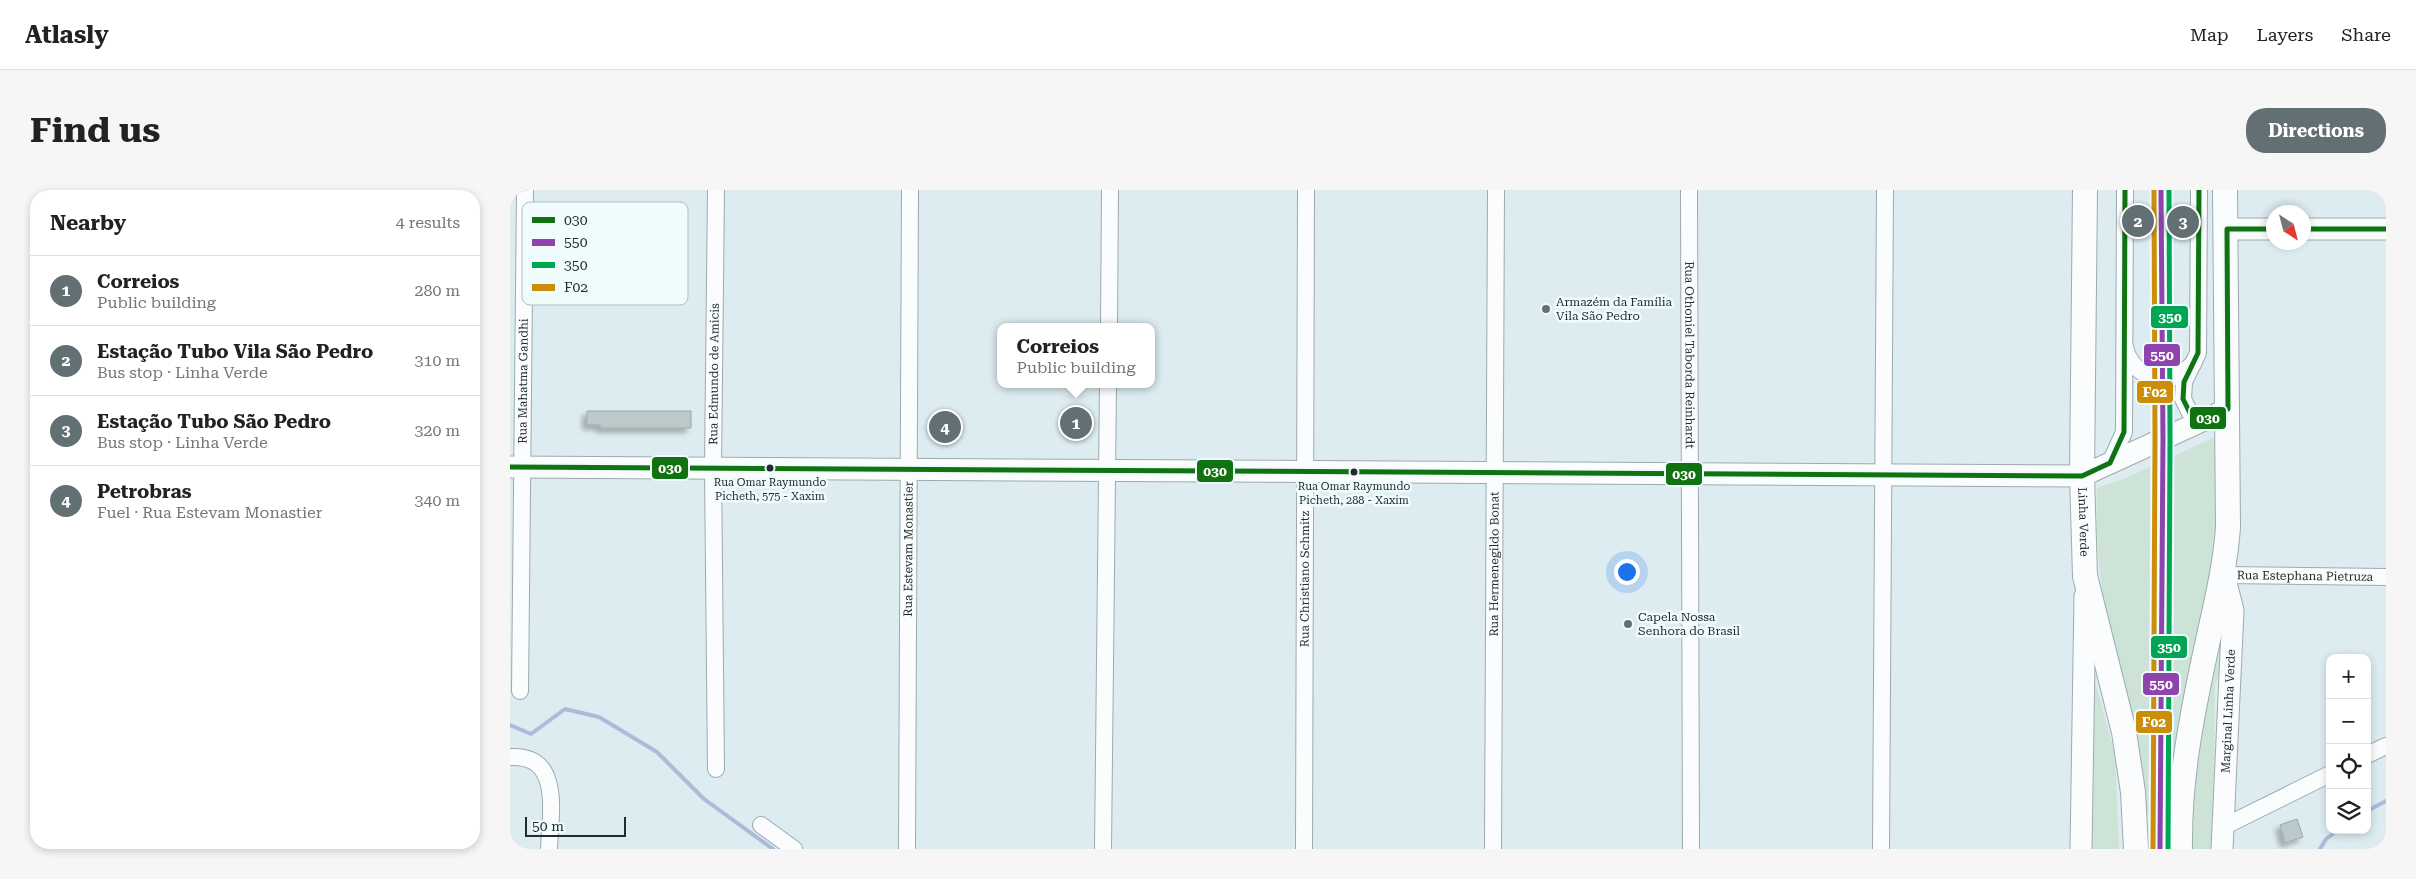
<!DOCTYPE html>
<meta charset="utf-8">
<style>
body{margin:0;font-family:"Roboto Serif",serif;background:#f6f6f6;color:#222}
.controls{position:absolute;right:15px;bottom:15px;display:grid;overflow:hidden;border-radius:10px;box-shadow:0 2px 8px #0003}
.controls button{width:45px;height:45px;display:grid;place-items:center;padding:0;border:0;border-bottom:1px solid #e0e0e0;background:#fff;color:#222;font:25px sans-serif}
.compass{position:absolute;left:1756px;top:15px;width:45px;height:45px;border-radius:50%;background:#fff;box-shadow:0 2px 8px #0003;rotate:144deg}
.scale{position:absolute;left:15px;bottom:12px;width:101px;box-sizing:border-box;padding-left:5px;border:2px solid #222d30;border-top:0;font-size:14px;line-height:18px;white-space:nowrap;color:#222d30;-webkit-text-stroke:4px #f0fbfe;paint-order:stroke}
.you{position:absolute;left:1116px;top:381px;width:18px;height:18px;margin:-12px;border:4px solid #fff;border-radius:50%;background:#1a73e8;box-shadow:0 0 0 8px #1a73e833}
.badge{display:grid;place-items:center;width:32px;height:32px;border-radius:50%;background:#637073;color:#fff;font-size:16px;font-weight:700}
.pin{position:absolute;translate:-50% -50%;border:2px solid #fff;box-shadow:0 1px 5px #0006}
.popup{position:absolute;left:487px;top:133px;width:158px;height:65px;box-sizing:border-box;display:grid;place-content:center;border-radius:10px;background:#fff;filter:drop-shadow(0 1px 4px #0005);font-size:16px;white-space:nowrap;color:#767676}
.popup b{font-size:19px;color:#222}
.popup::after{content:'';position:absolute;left:50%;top:100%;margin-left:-10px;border:10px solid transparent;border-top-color:#fff}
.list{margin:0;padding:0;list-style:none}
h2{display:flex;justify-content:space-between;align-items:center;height:65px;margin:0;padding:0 20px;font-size:21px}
h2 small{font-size:16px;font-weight:400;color:#767676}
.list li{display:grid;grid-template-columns:32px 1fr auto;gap:15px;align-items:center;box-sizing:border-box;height:70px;padding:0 20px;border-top:1px solid #e0e0e0}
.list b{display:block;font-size:19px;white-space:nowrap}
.list p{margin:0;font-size:16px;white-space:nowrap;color:#767676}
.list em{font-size:16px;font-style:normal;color:#767676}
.icon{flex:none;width:28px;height:28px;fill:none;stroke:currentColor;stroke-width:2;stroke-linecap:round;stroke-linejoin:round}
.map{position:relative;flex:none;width:1876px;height:659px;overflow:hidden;border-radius:20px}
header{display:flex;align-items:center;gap:30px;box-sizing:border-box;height:70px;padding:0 25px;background:#fff;border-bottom:1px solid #e0e0e0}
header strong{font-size:24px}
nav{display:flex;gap:28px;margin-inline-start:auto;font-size:18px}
.intro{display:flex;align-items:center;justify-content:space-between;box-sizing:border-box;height:120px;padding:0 30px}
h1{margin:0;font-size:35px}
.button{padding:12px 22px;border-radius:20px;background:#637073;color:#fff;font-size:18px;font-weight:700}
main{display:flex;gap:30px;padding:0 30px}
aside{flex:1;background:#fff;border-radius:20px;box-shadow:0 2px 8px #0003}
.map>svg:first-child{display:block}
</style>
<header>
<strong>Atlasly</strong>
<nav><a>Map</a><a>Layers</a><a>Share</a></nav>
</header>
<div class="intro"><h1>Find us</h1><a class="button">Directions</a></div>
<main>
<aside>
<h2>Nearby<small>4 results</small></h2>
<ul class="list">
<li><span class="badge">1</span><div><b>Correios</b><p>Public building</p></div><em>280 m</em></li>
<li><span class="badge">2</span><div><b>Estação Tubo Vila São Pedro</b><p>Bus stop · Linha Verde</p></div><em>310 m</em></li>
<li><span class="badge">3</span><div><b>Estação Tubo São Pedro</b><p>Bus stop · Linha Verde</p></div><em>320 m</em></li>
<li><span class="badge">4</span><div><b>Petrobras</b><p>Fuel · Rua Estevam Monastier</p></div><em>340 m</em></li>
</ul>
</aside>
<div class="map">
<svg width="1876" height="659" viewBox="0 0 1876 659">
<defs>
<filter id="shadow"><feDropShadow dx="-4.5" dy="4.5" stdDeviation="2.5" flood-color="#0004"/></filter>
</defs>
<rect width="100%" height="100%" fill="#dcecf0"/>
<path fill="#cee3d8" d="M 1707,246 L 1706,363 L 1660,625 L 1654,625 L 1657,269 Z
M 1642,276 L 1639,625 L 1634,625 C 1613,517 1583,409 1587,298 L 1614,289 Z
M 1716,435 L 1710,484 L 1705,495 L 1703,659 L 1680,659 L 1680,630 L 1691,538 Z
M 1584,488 L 1605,565 L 1609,659 L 1579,659 Z"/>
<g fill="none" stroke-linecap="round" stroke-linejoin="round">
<path stroke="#aebada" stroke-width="4" d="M 0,535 L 21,544 L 55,519 L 89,527 L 147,562 L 194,609 L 263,659
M 1857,621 L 1876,611
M 1810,659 L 1816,649 L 1828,640"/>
</g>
<path fill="#bcc9ca" stroke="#9ca9a9" filter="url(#shadow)" d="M 77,221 L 181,221 L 181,238 L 90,238 L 90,235 L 77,235 Z
M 1787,629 L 1793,647 L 1775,653 L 1770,635 Z"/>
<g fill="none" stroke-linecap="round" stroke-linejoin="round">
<g stroke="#9eabad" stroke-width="18">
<g id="minor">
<path id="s1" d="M 1179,0 L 1181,659"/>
<path d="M 1689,0 L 1688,163 L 1674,192 L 1673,209 L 1680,223 L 1692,231"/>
<path d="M 599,137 L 600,0"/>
<path d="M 1615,157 C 1620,181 1648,198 1670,184 C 1675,181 1679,177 1683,174"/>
<path d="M 1600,273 L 1614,242 L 1615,0"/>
<path id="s2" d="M 1714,385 L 1876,387"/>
<path id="s3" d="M 10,501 L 15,0"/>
<path d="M 1857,565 L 1876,556"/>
<path d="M 0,567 C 53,564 40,625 39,659"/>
<path id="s4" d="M 206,579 L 203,278 L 206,0"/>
<path d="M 251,635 L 284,659"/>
<path d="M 1713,637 L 1820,584"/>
<path id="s5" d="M 397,659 L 400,0"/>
<path d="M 593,659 L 598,194"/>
<path id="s6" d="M 794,659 L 796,0"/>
<path id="s7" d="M 983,659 L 986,0"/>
<path d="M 1371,659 L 1375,0"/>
<path d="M 1650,659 L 1653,249 L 1651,0"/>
</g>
</g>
<g stroke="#9eabad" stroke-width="23">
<g id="major">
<path d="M 1717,39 L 1764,39"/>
<path d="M 1794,39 L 1876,39"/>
<path d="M 0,277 L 1572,286 L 1718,219"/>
<path d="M 1571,659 L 1575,406"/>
<path id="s8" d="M 1712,659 L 1723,420 L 1714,385"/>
</g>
</g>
<g stroke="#9eabad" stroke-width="26">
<g id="highway">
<path id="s9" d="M 1575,0 L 1572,286 L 1575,386 L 1614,542 L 1623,602 L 1626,659"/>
<path d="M 1670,659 C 1669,592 1681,529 1695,464 C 1704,421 1715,381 1718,337 L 1715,0"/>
</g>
</g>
<use href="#minor" stroke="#fafcfd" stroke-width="16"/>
<use href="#major" stroke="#fafcfd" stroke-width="21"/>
<use href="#highway" stroke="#fafcfd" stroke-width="24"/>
<g stroke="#f0fbfe" stroke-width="9">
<path id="bus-1" d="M 1689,0 L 1688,163 L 1674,192 L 1673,209 L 1680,223 L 1692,231 L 1718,219 L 1717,39 L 1764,39
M 1794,39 L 1876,39
M 0,277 L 1572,286 L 1600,273 L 1614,242 L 1615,0"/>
</g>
<g stroke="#f0fbfe" stroke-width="9">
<path id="bus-2" d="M 1650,659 L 1653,249 L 1651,0"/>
</g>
<g stroke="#f0fbfe" stroke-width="9">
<path id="bus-3" d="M 1658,659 L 1660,249 L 1659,0"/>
</g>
<g stroke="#f0fbfe" stroke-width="9">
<path id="bus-4" d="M 1643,659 L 1645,249 L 1644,0"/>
</g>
<use href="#bus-1" stroke="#107210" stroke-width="5"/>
<use href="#bus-2" stroke="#8e44ad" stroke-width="5"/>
<use href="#bus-3" stroke="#00a651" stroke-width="5"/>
<use href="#bus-4" stroke="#cc8e0a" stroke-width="5"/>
</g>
<g fill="#637073" stroke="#f0fbfe" stroke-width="2">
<circle cx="1036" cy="119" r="5"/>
<circle cx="1118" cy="434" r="5"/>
</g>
<g fill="#222d30" stroke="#f0fbfe" stroke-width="2">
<circle cx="260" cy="278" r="4.5"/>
<circle cx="844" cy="282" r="4.5"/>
</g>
<g text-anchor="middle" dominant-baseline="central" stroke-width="5" stroke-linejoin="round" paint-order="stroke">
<g font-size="11" fill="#222d30" stroke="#f0fbfe">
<text x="260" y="292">Rua Omar Raymundo<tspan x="260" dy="14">Picheth, 575 - Xaxim</tspan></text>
<text x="844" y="296">Rua Omar Raymundo<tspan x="844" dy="14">Picheth, 288 - Xaxim</tspan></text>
</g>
<g font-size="12" fill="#222d30" stroke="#f0fbfe" text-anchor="start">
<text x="1046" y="112">Armazém da Família<tspan x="1046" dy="14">Vila São Pedro</tspan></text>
<text x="1128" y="427">Capela Nossa<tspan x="1128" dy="14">Senhora do Brasil</tspan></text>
</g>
<g font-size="12" fill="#222d30" stroke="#f0fbfe">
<text stroke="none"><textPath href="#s1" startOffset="165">Rua Othoniel Taborda Reinhardt</textPath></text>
<text stroke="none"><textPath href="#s4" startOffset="395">Rua Edmundo de Amicis</textPath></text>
<text stroke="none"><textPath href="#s3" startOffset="310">Rua Mahatma Gandhi</textPath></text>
<text stroke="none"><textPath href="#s9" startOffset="332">Linha Verde</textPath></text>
<text stroke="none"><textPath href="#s5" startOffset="300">Rua Estevam Monastier</textPath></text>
<text stroke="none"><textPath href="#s7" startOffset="285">Rua Hermenegildo Bonat</textPath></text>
<text stroke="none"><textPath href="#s2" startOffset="81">Rua Estephana Pietruza</textPath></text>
<text stroke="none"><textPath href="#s6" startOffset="270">Rua Christiano Schmitz</textPath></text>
<text stroke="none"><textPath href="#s8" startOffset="138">Marginal Linha Verde</textPath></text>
</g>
</g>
<rect x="12" y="12" width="166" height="103" rx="8" fill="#f0fbfe" stroke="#b2bdc0" stroke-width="1"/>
<rect x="22" y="27" width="23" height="6" fill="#107210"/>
<rect x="22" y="49" width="23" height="7" fill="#8e44ad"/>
<rect x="22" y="72" width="23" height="6" fill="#00a651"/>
<rect x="22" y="94" width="23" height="7" fill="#cc8e0a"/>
<g font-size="14" fill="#222d30">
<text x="54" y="35">030</text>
<text x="54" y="57">550</text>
<text x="54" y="80">350</text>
<text x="54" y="102">F02</text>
</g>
<g stroke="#f0fbfe" stroke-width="2">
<rect x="1640" y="115" width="39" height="24" rx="5" fill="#00a651"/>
<rect x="1633" y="153" width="38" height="24" rx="5" fill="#8e44ad"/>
<rect x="1626" y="190" width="38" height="24" rx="5" fill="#cc8e0a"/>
<rect x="1679" y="216" width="38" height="24" rx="5" fill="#107210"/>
<rect x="141" y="266" width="38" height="24" rx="5" fill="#107210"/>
<rect x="686" y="269" width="38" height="24" rx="5" fill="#107210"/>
<rect x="1155" y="272" width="38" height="24" rx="5" fill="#107210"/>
<rect x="1640" y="445" width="38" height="24" rx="5" fill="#00a651"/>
<rect x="1632" y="482" width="38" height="24" rx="5" fill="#8e44ad"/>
<rect x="1625" y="520" width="38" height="24" rx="5" fill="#cc8e0a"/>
</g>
<g font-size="14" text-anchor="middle" font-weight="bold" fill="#fff">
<text x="1660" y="132">350</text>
<text x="1652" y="170">550</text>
<text x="1645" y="207">F02</text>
<text x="1698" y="233">030</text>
<text x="160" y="283">030</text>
<text x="705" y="286">030</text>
<text x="1174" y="289">030</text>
<text x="1659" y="462">350</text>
<text x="1651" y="499">550</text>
<text x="1644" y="537">F02</text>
</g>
</svg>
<div class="controls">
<button>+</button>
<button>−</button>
<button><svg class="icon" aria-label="locate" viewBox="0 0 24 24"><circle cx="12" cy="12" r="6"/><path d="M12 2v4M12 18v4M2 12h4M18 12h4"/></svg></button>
<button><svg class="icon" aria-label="layers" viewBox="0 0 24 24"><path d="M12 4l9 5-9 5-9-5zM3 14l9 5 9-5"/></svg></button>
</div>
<svg class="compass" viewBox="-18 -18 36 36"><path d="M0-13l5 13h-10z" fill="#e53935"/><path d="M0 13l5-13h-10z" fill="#767676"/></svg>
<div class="scale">50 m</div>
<div class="you"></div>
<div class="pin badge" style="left:566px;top:233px">1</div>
<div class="popup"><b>Correios</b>Public building</div>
<div class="pin badge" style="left:1628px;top:31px">2</div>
<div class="pin badge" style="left:1673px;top:32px">3</div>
<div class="pin badge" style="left:435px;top:237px">4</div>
</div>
</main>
